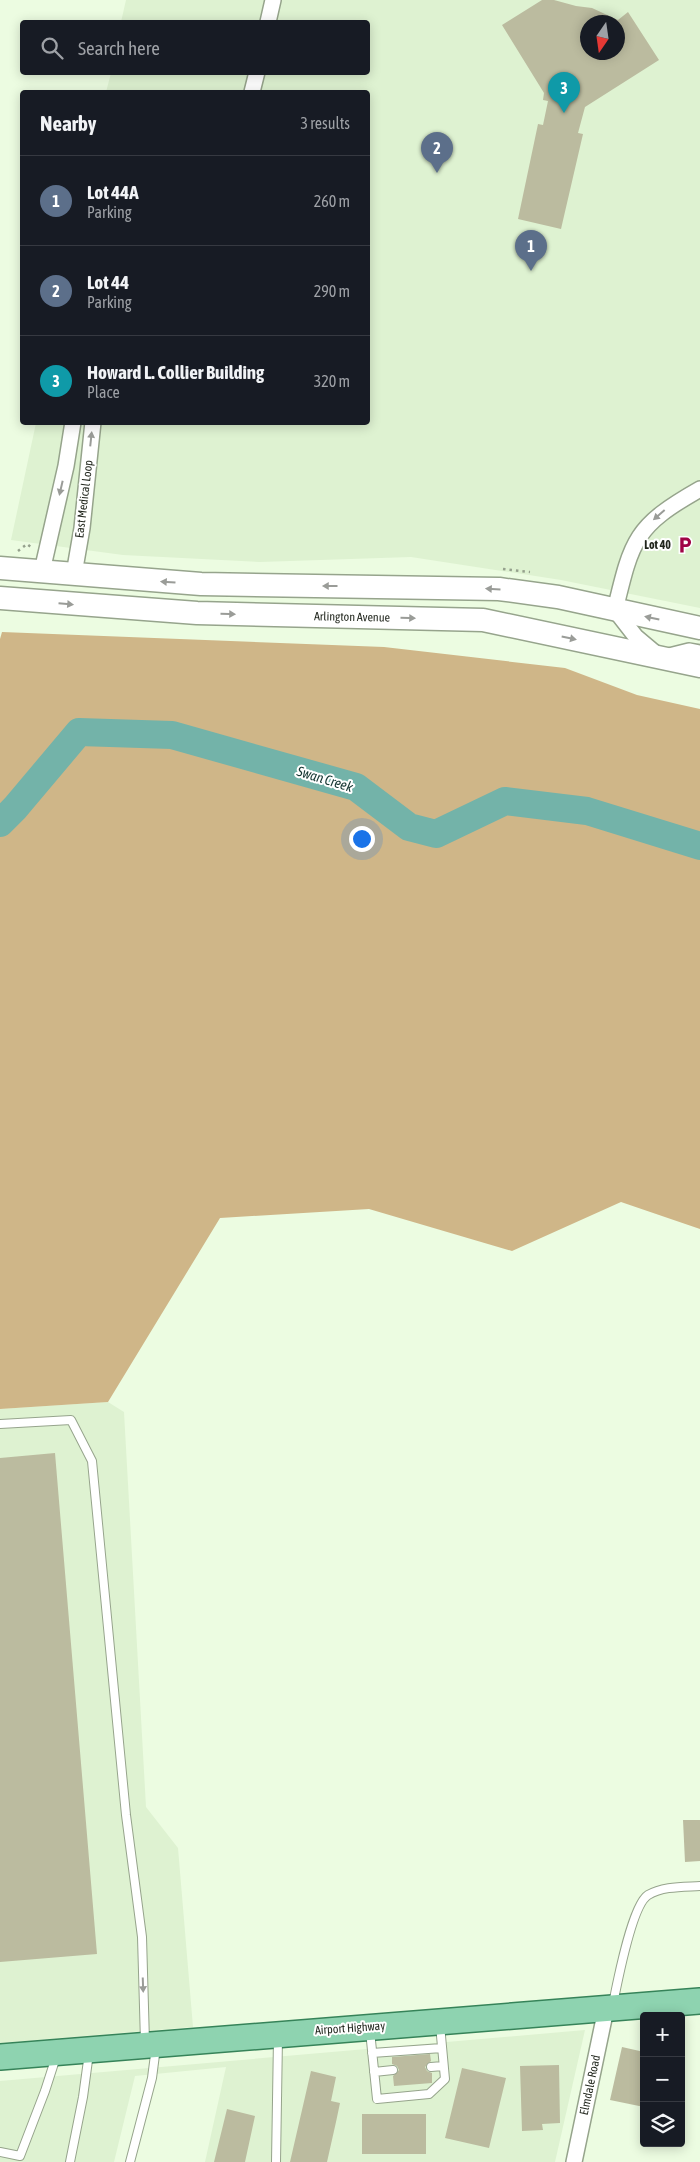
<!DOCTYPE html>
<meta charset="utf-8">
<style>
body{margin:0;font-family:"Asap Condensed",sans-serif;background:#20242c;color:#f1f3f6}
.controls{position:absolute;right:15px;bottom:15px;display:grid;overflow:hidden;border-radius:5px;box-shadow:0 2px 12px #0003}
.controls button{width:45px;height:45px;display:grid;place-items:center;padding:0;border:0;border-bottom:1px solid #363941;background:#171b24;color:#f1f3f6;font:25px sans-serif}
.compass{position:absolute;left:580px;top:15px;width:45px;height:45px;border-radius:50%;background:#171b24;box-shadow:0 2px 12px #0003;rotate:193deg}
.you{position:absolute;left:361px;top:838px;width:18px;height:18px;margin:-12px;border:4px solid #fff;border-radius:50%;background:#1a73e8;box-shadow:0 0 0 8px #1a73e833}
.badge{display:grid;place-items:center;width:32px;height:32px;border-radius:50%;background:#2563eb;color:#fff;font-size:16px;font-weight:700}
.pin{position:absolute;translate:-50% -41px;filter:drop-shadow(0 1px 2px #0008)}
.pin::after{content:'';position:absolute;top:26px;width:18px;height:15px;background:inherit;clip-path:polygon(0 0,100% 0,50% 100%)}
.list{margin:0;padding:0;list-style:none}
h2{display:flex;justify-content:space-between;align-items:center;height:65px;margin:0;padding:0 20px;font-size:21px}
h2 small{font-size:16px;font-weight:400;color:#9ea1a6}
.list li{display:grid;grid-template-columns:32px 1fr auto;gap:15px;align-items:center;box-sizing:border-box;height:90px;padding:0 20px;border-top:1px solid #363941}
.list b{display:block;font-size:19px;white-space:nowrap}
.list p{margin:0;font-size:16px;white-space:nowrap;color:#9ea1a6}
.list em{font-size:16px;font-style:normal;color:#9ea1a6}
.icon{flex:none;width:28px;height:28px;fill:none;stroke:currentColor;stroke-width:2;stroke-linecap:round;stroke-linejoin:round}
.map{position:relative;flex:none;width:700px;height:2162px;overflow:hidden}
.search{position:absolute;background:#171b24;box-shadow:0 2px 12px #0003;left:20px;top:20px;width:350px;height:55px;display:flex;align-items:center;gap:12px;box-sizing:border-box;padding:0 18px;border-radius:5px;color:#9ea1a6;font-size:19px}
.panel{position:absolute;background:#171b24;box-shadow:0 2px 12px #0003;left:20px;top:90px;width:350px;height:335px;border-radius:5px}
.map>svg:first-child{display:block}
</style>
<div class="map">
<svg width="700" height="2162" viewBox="0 0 700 2162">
<rect width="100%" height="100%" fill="#ecfce1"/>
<path fill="#def2d1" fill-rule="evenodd" d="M 126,0 L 700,0 L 700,608 L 561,580 L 411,557 L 260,562 L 123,555 L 11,540 L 36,423 L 368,422 L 368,92 L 106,92 L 111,73 L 368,72 L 368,22 L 121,22 ZM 588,22 L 618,22 L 618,52 L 588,52 Z
M 108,1402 L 124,1412 L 146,1807 L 178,1848 L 193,2027 L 0,2043 L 0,1409 Z
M 585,2030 L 555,2162 L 205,2162 L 226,2067 L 135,2076 L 114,2162 L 0,2162 L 0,2081 Z"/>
<path fill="#cfb688" d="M 2,632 L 384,647 L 565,668 L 637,695 L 700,709 L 700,1229 L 621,1202 L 512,1251 L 369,1209 L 220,1218 L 108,1402 L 0,1409 L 0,639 Z"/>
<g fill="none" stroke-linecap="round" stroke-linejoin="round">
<path stroke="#73b3a9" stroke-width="28" d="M 0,823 L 15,808 L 79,732 L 172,735 L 356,787 L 409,827 L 436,834 L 505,801 L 587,811 L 700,846"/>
</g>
<path fill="#bbbb9f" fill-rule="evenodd" d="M 542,0 L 554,0 L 576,6 L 592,8 L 618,20 L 628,12 L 659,60 L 585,107 L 578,133 L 583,134 L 561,229 L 518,219 L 538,124 L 543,125 L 548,101 L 543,100 L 544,93 L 502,25 ZM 588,22 L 618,22 L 618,52 L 588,52 Z
M 55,1453 L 97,1954 L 0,1962 L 0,1458 Z
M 683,1820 L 700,1820 L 700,1861 L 685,1862 Z
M 622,2047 L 644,2052 L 644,2107 L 610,2100 Z
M 430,2054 L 431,2061 L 425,2067 L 427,2071 L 432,2073 L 432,2083 L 394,2086 L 393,2076 L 399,2070 L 397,2066 L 392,2064 L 392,2057 Z
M 559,2065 L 560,2123 L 542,2124 L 543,2130 L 522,2131 L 520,2066 Z
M 462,2068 L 506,2078 L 489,2148 L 445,2138 Z
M 311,2071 L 336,2077 L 331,2101 L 340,2103 L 336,2122 L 327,2162 L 290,2162 Z
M 227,2109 L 255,2116 L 245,2162 L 214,2162 Z
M 362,2114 L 426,2114 L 426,2154 L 362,2154 Z"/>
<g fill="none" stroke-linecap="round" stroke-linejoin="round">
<g stroke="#96a48c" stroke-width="10">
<path id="lane" d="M 0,1424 L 71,1420 L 92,1461 L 126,1815 L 142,1937 L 145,2042
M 613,2004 C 617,1984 632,1905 648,1895 C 663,1886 683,1887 700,1886
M 370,2031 L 377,2099 L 429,2094 L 445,2079 L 440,2025
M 372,2053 L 442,2048
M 431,2067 L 443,2066
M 374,2072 L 393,2070
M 0,2152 L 20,2156 L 45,2091 L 56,2057
M 70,2162 L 83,2097 L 89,2053
M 130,2162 L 152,2078 L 156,2047
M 276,2162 L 278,2038"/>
</g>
<g stroke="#96a48c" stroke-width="18">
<path id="street" d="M 268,22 L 273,0
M 252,92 L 257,72
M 700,489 C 635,526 632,539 615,610 L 636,637 L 661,658 L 689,651 L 700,653
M 42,571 L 66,466 L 73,422
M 74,574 L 82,528 L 93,422
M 574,2162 L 606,2009"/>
</g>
<g stroke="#96a48c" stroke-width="25">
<path id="secondary" d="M 0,568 L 201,584 L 499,589 L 558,597 L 700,628
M 0,598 L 197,613 L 483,620 L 700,666"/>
</g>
<g stroke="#368359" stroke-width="28">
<path id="primary" d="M 0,2057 L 700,2001"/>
</g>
<path stroke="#95a18d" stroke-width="2.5" stroke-dasharray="2.5 4" stroke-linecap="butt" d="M 18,551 L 27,544 L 32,548
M 503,569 L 530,572"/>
<use href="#lane" stroke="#fff" stroke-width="8"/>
<use href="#street" stroke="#fff" stroke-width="15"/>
<use href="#secondary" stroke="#fff" stroke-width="22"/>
<use href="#primary" stroke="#8ed3b0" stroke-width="25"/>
</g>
<defs><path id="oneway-solid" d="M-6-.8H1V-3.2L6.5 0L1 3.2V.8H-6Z" transform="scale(1.25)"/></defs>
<g fill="#9a9c98">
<use href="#oneway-solid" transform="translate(91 439) rotate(-84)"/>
<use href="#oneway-solid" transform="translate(61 488) rotate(103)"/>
<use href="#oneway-solid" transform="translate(659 515) rotate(139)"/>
<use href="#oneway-solid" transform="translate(168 582) rotate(-176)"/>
<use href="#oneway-solid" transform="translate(330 586) rotate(-180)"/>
<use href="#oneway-solid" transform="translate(493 589) rotate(-177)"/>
<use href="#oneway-solid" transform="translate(66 604) rotate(5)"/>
<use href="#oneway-solid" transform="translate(228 614) rotate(1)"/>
<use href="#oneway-solid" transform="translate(408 618) rotate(2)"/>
<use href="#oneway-solid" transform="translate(652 618) rotate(-168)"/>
<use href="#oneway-solid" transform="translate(569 638) rotate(12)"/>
<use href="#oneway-solid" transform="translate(143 1985) rotate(88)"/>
</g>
<defs>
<g id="parking-bare" transform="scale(1.35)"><path d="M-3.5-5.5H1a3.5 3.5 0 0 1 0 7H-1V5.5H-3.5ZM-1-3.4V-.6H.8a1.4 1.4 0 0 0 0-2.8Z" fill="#a00446" stroke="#fff" stroke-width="2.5" paint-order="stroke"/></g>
</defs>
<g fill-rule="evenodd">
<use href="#parking-bare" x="685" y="545"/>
</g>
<g text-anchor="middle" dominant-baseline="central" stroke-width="4" stroke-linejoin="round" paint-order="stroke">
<g font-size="12" fill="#1f241b" stroke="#fff">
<text transform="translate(84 499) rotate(-83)">East Medical Loop</text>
<text transform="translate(352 617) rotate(1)">Arlington Avenue</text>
<text transform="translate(350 2028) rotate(-4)">Airport Highway</text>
<text transform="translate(590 2085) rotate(-78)">Elmdale Road</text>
</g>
<g font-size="12" font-weight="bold" fill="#1f241b" stroke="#fff" text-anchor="end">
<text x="671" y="545">Lot 40</text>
</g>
<g font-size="14" font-style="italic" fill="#163632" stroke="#fff">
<text transform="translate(325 779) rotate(17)">Swan Creek</text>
</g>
</g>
</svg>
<div class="controls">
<button>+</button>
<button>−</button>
<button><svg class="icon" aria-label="layers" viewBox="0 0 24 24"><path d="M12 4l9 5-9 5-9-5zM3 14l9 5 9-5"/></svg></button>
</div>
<svg class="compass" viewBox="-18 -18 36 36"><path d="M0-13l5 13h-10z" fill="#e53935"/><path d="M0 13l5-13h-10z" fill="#9ea1a6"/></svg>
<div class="you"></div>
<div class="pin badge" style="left:531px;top:271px;background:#5c6f8a">1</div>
<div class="pin badge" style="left:437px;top:173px;background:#5c6f8a">2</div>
<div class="pin badge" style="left:564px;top:113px;background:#0f9aa8">3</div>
<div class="search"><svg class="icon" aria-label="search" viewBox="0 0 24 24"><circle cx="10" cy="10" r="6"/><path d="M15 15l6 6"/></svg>Search here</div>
<section class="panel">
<h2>Nearby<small>3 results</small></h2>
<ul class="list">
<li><span class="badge" style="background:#5c6f8a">1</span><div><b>Lot 44A</b><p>Parking</p></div><em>260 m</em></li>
<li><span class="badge" style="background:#5c6f8a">2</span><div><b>Lot 44</b><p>Parking</p></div><em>290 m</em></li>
<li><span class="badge" style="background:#0f9aa8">3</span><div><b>Howard L. Collier Building</b><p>Place</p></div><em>320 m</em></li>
</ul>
</section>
</div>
